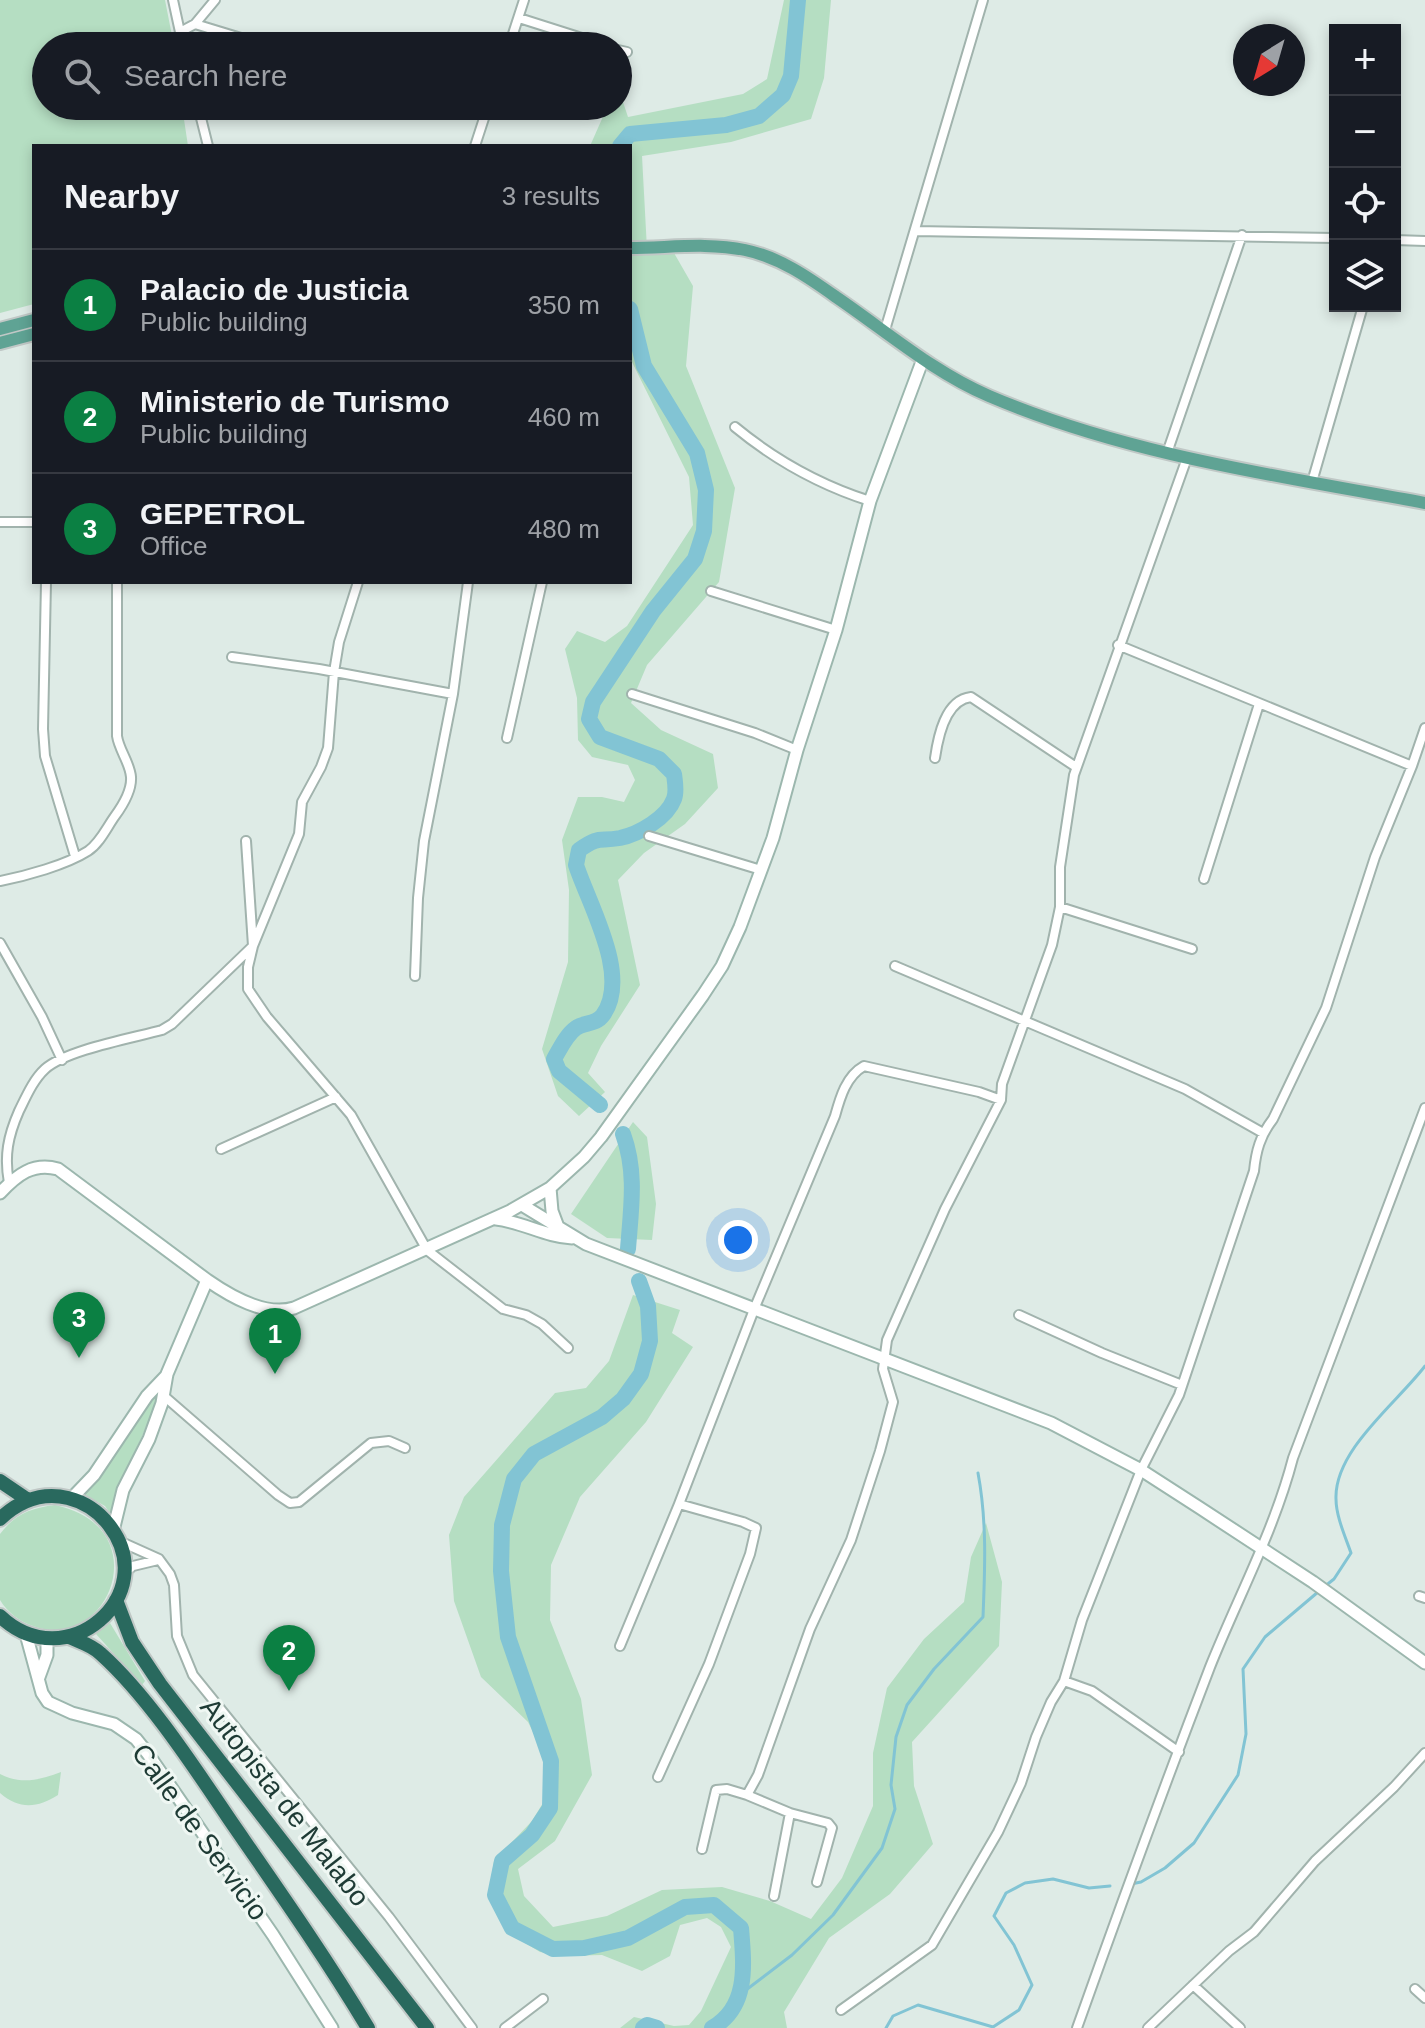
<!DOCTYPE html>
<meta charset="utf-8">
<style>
body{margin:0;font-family:Helvetica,sans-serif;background:#242831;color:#f1f3f6}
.controls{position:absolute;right:24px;top:24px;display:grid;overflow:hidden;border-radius:0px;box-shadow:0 4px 12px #0003}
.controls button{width:72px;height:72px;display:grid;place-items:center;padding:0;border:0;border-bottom:2px solid #363941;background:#171b24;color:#f1f3f6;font:40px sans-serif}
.compass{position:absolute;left:1233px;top:24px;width:72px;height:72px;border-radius:50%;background:#171b24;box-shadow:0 4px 12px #0003;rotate:217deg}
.you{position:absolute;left:738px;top:1240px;width:28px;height:28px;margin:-20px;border:6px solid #fff;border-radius:50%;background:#1a73e8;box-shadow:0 0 0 12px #1a73e833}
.badge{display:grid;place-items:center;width:52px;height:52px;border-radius:50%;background:#0b8043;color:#fff;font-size:26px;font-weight:700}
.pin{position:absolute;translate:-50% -66px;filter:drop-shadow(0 2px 4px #0008)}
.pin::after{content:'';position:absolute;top:42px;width:28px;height:24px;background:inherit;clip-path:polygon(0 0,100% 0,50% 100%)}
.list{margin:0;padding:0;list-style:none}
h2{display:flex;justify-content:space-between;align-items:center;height:104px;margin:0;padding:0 32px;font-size:34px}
h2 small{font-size:26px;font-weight:400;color:#9ea1a6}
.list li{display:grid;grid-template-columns:52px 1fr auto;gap:24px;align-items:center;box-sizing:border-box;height:112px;padding:0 32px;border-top:2px solid #363941}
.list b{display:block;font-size:30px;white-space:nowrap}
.list p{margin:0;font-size:26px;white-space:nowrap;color:#9ea1a6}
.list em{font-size:26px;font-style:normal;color:#9ea1a6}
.icon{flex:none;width:44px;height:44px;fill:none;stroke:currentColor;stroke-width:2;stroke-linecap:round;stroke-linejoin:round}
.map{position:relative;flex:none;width:1425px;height:2028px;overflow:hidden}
.search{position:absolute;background:#171b24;box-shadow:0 4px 12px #0003;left:32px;top:32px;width:600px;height:88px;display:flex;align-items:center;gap:20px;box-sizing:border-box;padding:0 28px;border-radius:44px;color:#9ea1a6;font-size:30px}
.panel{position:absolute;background:#171b24;box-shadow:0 4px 12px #0003;left:32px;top:144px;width:600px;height:440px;border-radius:0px}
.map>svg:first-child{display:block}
</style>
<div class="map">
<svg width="1425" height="2028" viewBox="0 0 1425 2028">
<rect width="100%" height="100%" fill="#deebe6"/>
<path fill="#b5dec2" d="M 0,0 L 165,0 L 174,46 L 46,46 L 46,106 L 182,106 L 188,146 L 34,146 L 34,304 L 0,313 Z
M 784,0 L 831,0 L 824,78 L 811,119 L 731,142 L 642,156 L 647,249 L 670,246 L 693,286 L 686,366 L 735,488 L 719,582 L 647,665 L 631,703 L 661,730 L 713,754 L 718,788 L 685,824 L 644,853 L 618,880 L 640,985 L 601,1046 L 588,1073 L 605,1092 L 579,1116 L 558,1096 L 542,1049 L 568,962 L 569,890 L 562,840 L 578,797 L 602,797 L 624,802 L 635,780 L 628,765 L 592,757 L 578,740 L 577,698 L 565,649 L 577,631 L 605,642 L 627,626 L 693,525 L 689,477 L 630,358 L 630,146 L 590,146 L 605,112 L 623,102 L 628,117 L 743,94 L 767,79 Z
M 633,1122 L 647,1137 L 656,1204 L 652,1240 L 607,1238 L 571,1214 Z
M 633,1295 L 680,1310 L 672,1333 L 693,1347 L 646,1422 L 580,1497 L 551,1565 L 550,1620 L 581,1699 L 592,1775 L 555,1841 L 518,1869 L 524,1896 L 553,1927 L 607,1916 L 662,1890 L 722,1887 L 770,1901 L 811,1919 L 842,1878 L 873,1806 L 873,1753 L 887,1688 L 924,1639 L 964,1602 L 971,1557 L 986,1523 L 1002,1582 L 999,1646 L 912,1742 L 914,1786 L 933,1844 L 890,1894 L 829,1938 L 784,2012 L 787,2028 L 620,2028 L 634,2017 L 674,2026 L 689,2025 L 701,2011 L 731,1947 L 721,1927 L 707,1918 L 680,1925 L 670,1956 L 642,1971 L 602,1955 L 565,1956 L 540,1952 L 512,1935 L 488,1898 L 494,1861 L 532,1821 L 549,1793 L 547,1760 L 528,1722 L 481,1677 L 454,1601 L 449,1535 L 464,1497 L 555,1393 L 586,1388 L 609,1361 Z
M 158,1389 C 150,1434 119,1471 111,1515 L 105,1506 L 80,1492 L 93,1485 L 148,1400 Z
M 55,1505 C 159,1527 109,1654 33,1626 C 19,1621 8,1613 0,1600 L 0,1534 C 15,1514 31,1508 55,1505 Z
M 110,1623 L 145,1681 L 142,1685 L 96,1634 Z
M 61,1772 L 58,1795 C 38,1808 19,1810 0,1793 L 0,1774 C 21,1785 40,1780 61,1772 Z"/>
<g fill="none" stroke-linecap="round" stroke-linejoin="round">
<path stroke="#82c4d4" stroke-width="3" d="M 1324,1587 L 1334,1579 L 1351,1553 C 1345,1536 1336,1516 1336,1499 C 1334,1450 1398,1402 1425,1366
M 1131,1884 L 1141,1882 L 1165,1868 L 1194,1843 L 1238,1775 L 1246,1734 L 1243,1669 L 1265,1637 L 1318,1592
M 742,1993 L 792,1955 L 833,1915 L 882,1848 L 895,1809 L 891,1785 L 896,1737 L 907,1705 L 934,1669 L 983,1617 C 985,1568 987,1521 978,1473
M 886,2028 L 893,2016 L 918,2005 L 993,2027 L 1019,2010 L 1032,1985 L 1014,1945 L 994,1916 L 1006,1893 L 1025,1883 L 1053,1879 L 1089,1888 L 1110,1886"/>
<path stroke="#82c4d4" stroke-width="16" d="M 620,146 L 630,134 L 726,125 L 759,116 L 783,95 L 791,76 L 798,0
M 600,1105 L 559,1071 L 554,1059 C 560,1049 566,1035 576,1028 C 584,1022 596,1025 603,1015 C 631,976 589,905 576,865 L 579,850 C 601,835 598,842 620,838 C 639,834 667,818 674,799 C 677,792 675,782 674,774 L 659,759 L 600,737 L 589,719 L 593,702 L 653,611 L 695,559 L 704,531 L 706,490 L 697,453 L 644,366 L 630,309
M 623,1134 C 637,1172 631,1209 628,1249
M 639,1281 L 648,1306 L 650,1341 L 641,1374 L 623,1399 L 602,1417 L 534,1454 L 514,1479 L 502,1525 L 501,1571 L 508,1637 L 551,1761 L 550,1808 L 532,1835 L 502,1861 L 495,1895 L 512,1928 L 553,1949 L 584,1948 L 628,1938 L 685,1907 L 714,1905 L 741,1928 C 744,1965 749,2007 712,2028
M 643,2028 L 647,2025 L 657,2028"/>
<g stroke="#a1b3ad" stroke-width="12">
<path id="street" d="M 173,0 L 183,46
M 519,18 L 607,46
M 195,24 L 267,46
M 180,32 L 195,24 L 215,0
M 509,46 L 524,0
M 618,50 L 627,52
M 198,106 L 208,146
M 466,106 L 486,112
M 475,146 L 488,106
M 915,231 L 1335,238
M 1395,240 L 1425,241
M 885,330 L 983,0
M 735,427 C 775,460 820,485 870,501
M 1167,453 L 1242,235
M 1312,482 L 1363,306
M 0,522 L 34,522
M 46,582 L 43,729 L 45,756 L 75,856
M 358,582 L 339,642 L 334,672 L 328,748 L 321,767 L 302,802 L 299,834 L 253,946 L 248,967 L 248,989 L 267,1017 L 351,1115 L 427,1250 L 503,1309 L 526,1315 L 542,1324 L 568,1348
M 711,591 L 836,630
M 1118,645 L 1412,766
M 232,657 L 319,669 L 453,694
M 632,694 L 755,733 L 797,750
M 507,738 L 542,582
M 935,758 C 938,737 945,700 971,697 L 1076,767
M 649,836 L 761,870
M 1204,879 L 1259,704
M 0,881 C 26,876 66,865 88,851 C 100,843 107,827 115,816 C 123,805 132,791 131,777 C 130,763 119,750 117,736 L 117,582
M 1060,907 L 1192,949
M 0,943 L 42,1017 L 62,1060
M 895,966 L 1185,1089 L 1263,1133
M 415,976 L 418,898 L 424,841 L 453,694 L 468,582
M 221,1149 L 336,1097
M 9,1183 C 4,1156 8,1136 19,1111 C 26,1097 33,1080 45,1069 C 66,1050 133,1038 162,1030 L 172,1024 L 253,946 L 246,841
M 1019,1315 L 1102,1353 L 1182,1385
M 164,1396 L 278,1495 L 290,1503 L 299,1502 L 371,1443 L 389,1441 L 405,1448
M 119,1541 L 159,1559 L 170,1574 L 174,1585 L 177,1636 L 193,1675 L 389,1917 L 472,2028
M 124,1573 L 133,1566 L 158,1560
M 1419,1596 L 1425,1598
M 620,1646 L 679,1504
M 1064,1681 L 1092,1691 L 1179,1752
M 658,1777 L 709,1664 L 750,1554 L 756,1528 L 743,1522 L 679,1504 L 755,1307 L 835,1116 C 840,1098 846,1076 864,1066 L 979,1092 L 1001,1100
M 702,1849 L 716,1790 L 727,1789 L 747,1795
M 817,1882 L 832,1828 L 828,1823 L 790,1813 L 747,1795 L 758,1775 L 810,1629 L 851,1540 L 880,1451 L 893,1402 L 883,1369 L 887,1340 L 945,1209 L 1001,1100 L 1002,1084 L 1052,945 L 1060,907 L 1060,867 L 1074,775 L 1187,458
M 774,1896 L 790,1813
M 1193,1985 L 1240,2028
M 1415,1989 L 1425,1998
M 841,2010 L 932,1945 L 998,1832 L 1021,1783 L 1036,1737 L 1051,1702 L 1064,1681 L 1082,1620 L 1141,1470 L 1179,1395 L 1254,1171 C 1256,1151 1260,1136 1273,1119 L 1326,1008 L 1375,857 L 1412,766 L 1425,728
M 505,2028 L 543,1999
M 1077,2028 C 1120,1907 1164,1787 1210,1667 C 1238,1597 1274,1531 1293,1458 L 1425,1108
M 1148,2028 L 1229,1951 L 1254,1932 L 1315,1861 L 1394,1787 L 1425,1753"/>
</g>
<g stroke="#9cb7ae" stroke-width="15">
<path id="secondary" d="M 550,1188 L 552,1211 L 558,1227
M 0,1193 C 17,1175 33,1162 58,1169 L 207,1280 L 167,1374 L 162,1403 L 149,1439 L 123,1490 L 113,1531
M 522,1205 L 586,1244 L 1051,1423 L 1141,1470 L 1200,1508 L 1313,1582 L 1425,1663
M 496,1219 C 523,1222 546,1237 572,1238
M 207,1280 C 230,1296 265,1317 294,1308 L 510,1211 L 550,1188 L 584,1157 L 601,1137 L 703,995 L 722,966 L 740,927 L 773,838 L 797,750 L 836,630 L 870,501 L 923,359
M 71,1499 L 94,1475 L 147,1396 L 167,1375
M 26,1634 L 42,1693 L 48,1702 L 72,1713 L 114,1724 L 136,1739 L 148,1754 L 273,1935 L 332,2028
M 39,1677 L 47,1655 L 47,1639"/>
</g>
<g stroke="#c0c8c6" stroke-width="16">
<path id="primary" d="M 630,248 C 668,248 707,242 745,250 C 779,257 808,277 836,297 C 886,331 933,372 989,396 C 1127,455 1279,476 1425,503
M 0,329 L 34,320
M 0,343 L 34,334"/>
</g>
<g stroke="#c0c8c6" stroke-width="18">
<path id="highway" d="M 0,1481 L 28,1500
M 0,1519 C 19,1501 42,1492 68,1498 C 84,1502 99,1512 109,1525 C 163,1595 66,1679 0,1616
M 116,1600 L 132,1642 L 160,1684 L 427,2028
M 69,1637 C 80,1642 92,1645 101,1654 C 149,1697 196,1770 232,1823 C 279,1891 326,1958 368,2028"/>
</g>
<use href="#street" stroke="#fff" stroke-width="8"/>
<use href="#secondary" stroke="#fff" stroke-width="11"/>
<use href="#primary" stroke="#5fa394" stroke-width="12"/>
<use href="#highway" stroke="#29695e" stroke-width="14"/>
</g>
<g text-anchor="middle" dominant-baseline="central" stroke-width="6" stroke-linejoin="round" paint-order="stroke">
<g font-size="28" fill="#1e3b35" stroke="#eff7f3">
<text transform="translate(285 1802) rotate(52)">Autopista de Malabo</text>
<text transform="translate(200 1832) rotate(54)">Calle de Servicio</text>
</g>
</g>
</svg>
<div class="controls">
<button>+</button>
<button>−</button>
<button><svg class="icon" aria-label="locate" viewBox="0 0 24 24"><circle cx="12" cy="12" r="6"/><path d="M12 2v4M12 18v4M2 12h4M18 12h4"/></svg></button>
<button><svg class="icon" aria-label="layers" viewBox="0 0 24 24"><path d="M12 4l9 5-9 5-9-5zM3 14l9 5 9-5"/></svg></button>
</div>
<svg class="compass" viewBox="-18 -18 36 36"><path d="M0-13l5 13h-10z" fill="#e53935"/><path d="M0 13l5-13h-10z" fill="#9ea1a6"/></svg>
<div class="you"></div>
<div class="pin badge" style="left:275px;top:1374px">1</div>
<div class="pin badge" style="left:289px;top:1691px">2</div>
<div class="pin badge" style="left:79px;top:1358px">3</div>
<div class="search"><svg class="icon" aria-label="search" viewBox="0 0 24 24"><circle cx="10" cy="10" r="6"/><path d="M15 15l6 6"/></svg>Search here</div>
<section class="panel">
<h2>Nearby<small>3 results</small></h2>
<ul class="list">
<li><span class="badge">1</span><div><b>Palacio de Justicia</b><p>Public building</p></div><em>350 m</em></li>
<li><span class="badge">2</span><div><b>Ministerio de Turismo</b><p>Public building</p></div><em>460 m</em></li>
<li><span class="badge">3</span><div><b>GEPETROL</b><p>Office</p></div><em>480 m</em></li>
</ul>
</section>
</div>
